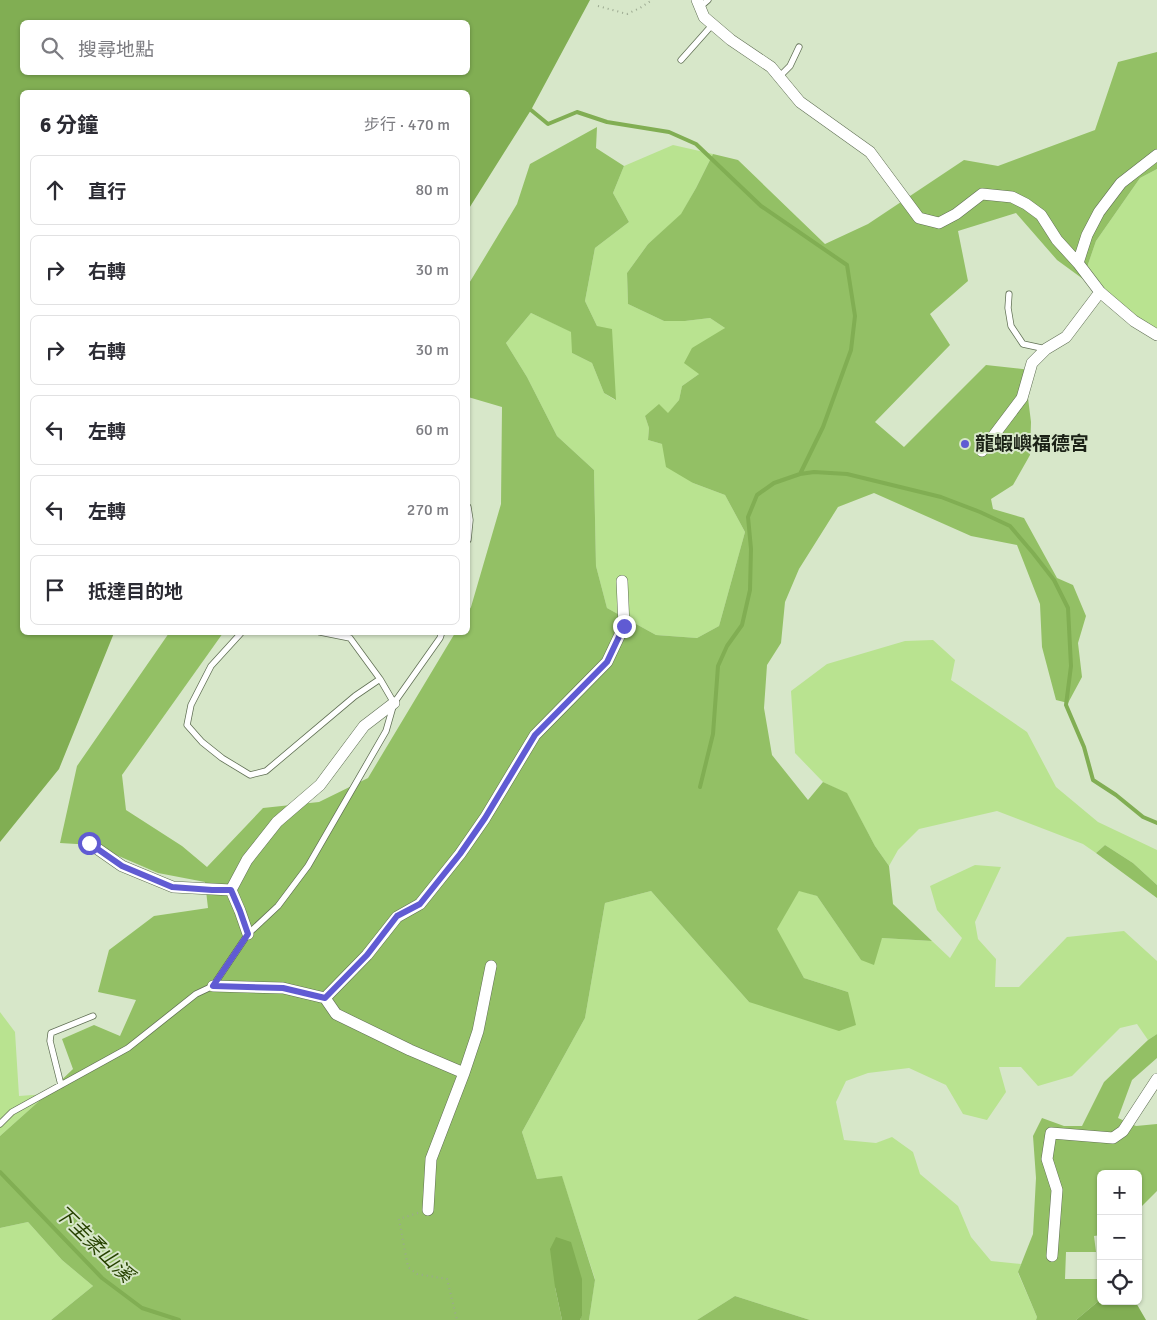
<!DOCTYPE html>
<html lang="zh-TW">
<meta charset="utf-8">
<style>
body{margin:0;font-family:Signika,"Noto Sans TC",sans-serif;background:#f2f2f3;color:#2b2b33}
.controls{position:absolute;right:15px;bottom:15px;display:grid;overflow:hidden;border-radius:8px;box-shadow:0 1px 4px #0004}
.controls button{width:45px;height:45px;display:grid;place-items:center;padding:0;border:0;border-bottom:1px solid #e1e1e2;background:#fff;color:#2b2b33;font:25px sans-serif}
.stop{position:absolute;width:15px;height:15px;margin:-11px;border:4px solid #605bd3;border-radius:50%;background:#fff}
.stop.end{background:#605bd3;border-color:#fff;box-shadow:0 1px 5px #0008}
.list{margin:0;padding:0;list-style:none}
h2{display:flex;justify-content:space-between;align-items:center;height:65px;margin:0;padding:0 20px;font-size:21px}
h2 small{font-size:16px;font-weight:400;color:#7c7c81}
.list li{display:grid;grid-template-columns:32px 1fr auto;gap:15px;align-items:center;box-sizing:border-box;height:70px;margin:0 10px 10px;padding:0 10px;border:1px solid #e1e1e2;border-radius:8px}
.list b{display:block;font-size:19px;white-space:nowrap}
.list em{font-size:16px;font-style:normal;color:#7c7c81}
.icon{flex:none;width:28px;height:28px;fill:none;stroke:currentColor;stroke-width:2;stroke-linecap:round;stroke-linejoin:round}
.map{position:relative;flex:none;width:1157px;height:1320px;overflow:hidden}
.search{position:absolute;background:#fff;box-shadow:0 1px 4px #0004;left:20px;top:20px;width:450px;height:55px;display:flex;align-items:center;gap:12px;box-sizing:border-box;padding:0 18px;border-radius:8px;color:#7c7c81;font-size:19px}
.panel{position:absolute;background:#fff;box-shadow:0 1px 4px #0004;left:20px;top:90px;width:450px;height:545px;border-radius:8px}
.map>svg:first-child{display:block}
</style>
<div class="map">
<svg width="1157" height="1320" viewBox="0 0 1157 1320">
<rect width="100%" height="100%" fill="#d7e7c9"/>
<path fill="#b9e390" d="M 673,145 L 713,154 L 696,188 L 681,215 L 648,244 L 627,273 L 628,304 L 664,321 L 685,321 L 710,318 L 725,328 L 699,374 L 682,386 L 679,400 L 668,414 L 645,416 L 649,428 L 648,440 L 662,444 L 693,483 L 725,495 L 745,532 L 719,626 L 697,638 L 656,635 L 607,608 L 596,566 L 594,470 L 557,436 L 527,377 L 506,343 L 531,313 L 572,332 L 572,353 L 592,363 L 604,393 L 615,400 L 597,326 L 585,301 L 595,248 L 629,222 L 613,193 L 624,166 Z
M 1157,169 L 1157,334 L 1114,304 L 1083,279 L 1096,241 L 1140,178 Z
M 933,640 L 955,660 L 951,680 L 1027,732 L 1056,787 L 1098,822 L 1157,850 L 1157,885 L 1133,863 L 1105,845 L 1096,853 L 1083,844 L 997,811 L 919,829 L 898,850 L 889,866 L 875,846 L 847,794 L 823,782 L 795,753 L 791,691 L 827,664 L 905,641 Z
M 975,865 L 1001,867 L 975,922 L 978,939 L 996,959 L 995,987 L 1019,987 L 1067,937 L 1124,931 L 1157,961 L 1157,1034 L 1148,1040 L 1137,1024 L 1120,1028 L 1072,1076 L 1038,1086 L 1021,1067 L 999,1067 L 1006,1092 L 987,1120 L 963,1114 L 946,1085 L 909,1068 L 868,1073 L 846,1081 L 836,1102 L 844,1140 L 876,1143 L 892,1137 L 913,1152 L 920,1174 L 958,1206 L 971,1237 L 991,1261 L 1021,1264 L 1018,1273 L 1037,1317 L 1036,1320 L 810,1320 L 735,1296 L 697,1320 L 589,1320 L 595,1279 L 562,1177 L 537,1179 L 522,1132 L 585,1018 L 605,903 L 651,891 L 749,1002 L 848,992 L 804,978 L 776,929 L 799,890 L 817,896 L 861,960 L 882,938 L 932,941 L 950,958 L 962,938 L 937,910 L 930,886 Z
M 0,1012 L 15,1032 L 19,1096 L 47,1094 L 0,1136 Z
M 28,1222 L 62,1260 L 93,1286 L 51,1320 L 0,1320 L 0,1228 Z"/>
<path fill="#93c065" d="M 1157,52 L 1157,169 L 1140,178 L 1096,241 L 1083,279 L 1057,260 L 1016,213 L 958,231 L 968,281 L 930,314 L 950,345 L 875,422 L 904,447 L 986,365 L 1031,370 L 1028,398 L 1031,422 L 1030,455 L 1013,485 L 991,499 L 993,509 L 1024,518 L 1057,578 L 1073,585 L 1086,616 L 1078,643 L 1082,677 L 1068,703 L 1056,700 L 1042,647 L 1040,604 L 1017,545 L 971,536 L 874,493 L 838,507 L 799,569 L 785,602 L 781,643 L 767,665 L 764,708 L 772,755 L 808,800 L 823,782 L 847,793 L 875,846 L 889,866 L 893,904 L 932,941 L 882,938 L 874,965 L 861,960 L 817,896 L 799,891 L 777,929 L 804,978 L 848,992 L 856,1025 L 839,1031 L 749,1002 L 651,891 L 605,903 L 585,1018 L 522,1132 L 537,1179 L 562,1176 L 595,1280 L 589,1320 L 580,1320 L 582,1315 L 555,1287 L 562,1320 L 51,1320 L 93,1286 L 62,1260 L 28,1222 L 0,1228 L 0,1136 L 47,1094 L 73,1069 L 62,1039 L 94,1025 L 120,1036 L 136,1000 L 98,992 L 109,950 L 154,916 L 208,908 L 205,882 L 158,873 L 93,845 L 60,843 L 77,766 L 169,633 L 223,633 L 122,775 L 126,810 L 182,846 L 207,867 L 263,808 L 319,802 L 368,778 L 455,633 L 468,632 L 468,612 L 471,607 L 501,504 L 502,407 L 468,397 L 468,285 L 517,204 L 530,164 L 597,127 L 596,148 L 624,166 L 613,193 L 629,222 L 595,248 L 585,301 L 597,326 L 612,329 L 616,400 L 604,393 L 592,363 L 572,353 L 571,332 L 531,313 L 506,343 L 527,377 L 557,436 L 594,470 L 596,566 L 607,608 L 656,635 L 697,638 L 719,626 L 745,532 L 725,495 L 693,483 L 666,467 L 662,444 L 648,440 L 649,428 L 645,416 L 659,404 L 668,413 L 679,400 L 682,386 L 699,374 L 684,363 L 692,348 L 725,328 L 710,318 L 685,321 L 664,321 L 628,304 L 627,273 L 648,244 L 681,214 L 696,188 L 713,154 L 738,160 L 825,244 L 868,224 L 964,160 L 998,166 L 1095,130 L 1118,62 Z
M 1105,845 L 1133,863 L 1157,885 L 1157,898 L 1096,853 Z
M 1157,1034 L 1157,1058 L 1132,1080 L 1118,1118 L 1136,1126 L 1157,1124 L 1157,1191 L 1138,1210 L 1138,1174 L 1101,1174 L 1101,1235 L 1094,1236 L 1096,1252 L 1066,1252 L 1065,1279 L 1101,1279 L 1101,1299 L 1076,1320 L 1036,1320 L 1037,1317 L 1018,1272 L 1033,1234 L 1036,1178 L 1033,1136 L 1042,1118 L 1064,1126 L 1082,1126 L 1104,1082 L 1148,1040 Z
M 735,1296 L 810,1320 L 697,1320 Z"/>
<path fill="#81ae53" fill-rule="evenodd" d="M 0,0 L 590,0 L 531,110 L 468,210 L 468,92 L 22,92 L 22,632 L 114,633 L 59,769 L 0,842 ZM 22,22 L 468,22 L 468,72 L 22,72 Z
M 556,1237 L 571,1242 L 582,1279 L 582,1316 L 580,1320 L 562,1320 L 555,1287 L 550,1249 Z
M 1101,1299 L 1101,1301 L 1135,1301 L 1146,1320 L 1076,1320 Z"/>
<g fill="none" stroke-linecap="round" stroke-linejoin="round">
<path stroke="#81ae53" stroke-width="4" d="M 531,110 L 548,124 L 577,112 L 607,122 L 669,132 L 696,144 L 761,206 L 847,265 L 855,316 L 851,350 L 823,427 L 800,474 L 774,483 L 757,495 L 748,517 L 751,549 L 750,590 L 742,625 L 727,646 L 718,666 L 713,734 L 700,787
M 800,474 L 814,472 L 847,474 L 941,497 L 980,512 L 1010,526 L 1033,553 L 1054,580 L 1068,608 L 1071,666 L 1066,705 L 1084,747 L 1093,780 L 1116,795 L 1143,817 L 1157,823
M 0,1172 L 102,1278 L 142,1308 L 179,1320"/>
<g stroke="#617055" stroke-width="7">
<path id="lane" d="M 700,7 L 708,0
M 681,60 L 713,24
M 779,77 L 790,66 L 799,47
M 1009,294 L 1008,308 L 1011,326 L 1023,344 L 1046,349
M 468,507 L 470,520 L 468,540
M 242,632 L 211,666 L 191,705 L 187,725 L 202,742 L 222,758 L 250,775 L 266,771 L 355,696 L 380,679 L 394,703
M 320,632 L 350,638 L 380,679
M 61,1085 L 50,1041 L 51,1033 L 93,1016
M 0,1124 L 12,1112 L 128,1048 L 196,994 L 213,986 L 248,934 L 278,906 L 308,866 L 386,731 L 394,703 L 440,638 L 442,632"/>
</g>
<g stroke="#617055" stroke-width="12">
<path id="street" d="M 697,0 L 704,17 L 731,40 L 771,67 L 800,102 L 870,152 L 919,218 L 939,223 L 956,214 L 982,194 L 1012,197 L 1026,204 L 1041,215 L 1057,240 L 1078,263 L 1100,292 L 1134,321 L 1157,335
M 1078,263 L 1087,235 L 1099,212 L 1121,183 L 1157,155
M 982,451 L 1022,398 L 1032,363 L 1046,349 L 1066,337 L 1100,292
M 89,843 L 122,866 L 173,887 L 231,890 L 240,911 L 248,934
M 231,890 L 247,860 L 277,822 L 320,785 L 364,726 L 394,703
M 213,986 L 283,988 L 325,998 L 336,1014 L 410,1050 L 464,1073
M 325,998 L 367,955 L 397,917 L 420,904 L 460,854 L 485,818 L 535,735 L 607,662 L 624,626 L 622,581
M 428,1210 L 431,1159 L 464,1073 L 478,1031 L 491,966
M 1052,1256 L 1057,1190 L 1047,1159 L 1051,1133 L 1113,1138 L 1123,1131 L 1157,1079"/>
</g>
<path stroke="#9ba890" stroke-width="2" stroke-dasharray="1 4" stroke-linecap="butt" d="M 598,6 L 627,14 L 640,8 L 652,0
M 418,1213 L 399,1219 L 408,1267 L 417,1274 L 447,1279 L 457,1320"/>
<use href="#lane" stroke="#fff" stroke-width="5.5"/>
<use href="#street" stroke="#fff" stroke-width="11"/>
</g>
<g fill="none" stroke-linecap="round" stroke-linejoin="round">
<path stroke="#605bd3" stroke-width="6" d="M 89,843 L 122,866 L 172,887 L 212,890 L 231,890 L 240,911 L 248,934 L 213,986 L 283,988 L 325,998 L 367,955 L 397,916 L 420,904 L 460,854 L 485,818 L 535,735 L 607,662 L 624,626"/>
</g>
<circle fill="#605bd3" stroke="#d7e7c9" stroke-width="2" cx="965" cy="444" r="5"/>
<g text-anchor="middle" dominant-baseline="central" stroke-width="4" stroke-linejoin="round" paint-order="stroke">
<g font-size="19" font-weight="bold" fill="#1b2116" stroke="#d7e7c9" text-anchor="start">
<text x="975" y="444">龍蝦嶼福德宮</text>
</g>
<g font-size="20" font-style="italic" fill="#274200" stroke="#d7e7c9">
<text transform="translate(94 1244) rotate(44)">下圭柔山溪</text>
</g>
</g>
</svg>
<div class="controls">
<button>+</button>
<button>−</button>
<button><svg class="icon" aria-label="locate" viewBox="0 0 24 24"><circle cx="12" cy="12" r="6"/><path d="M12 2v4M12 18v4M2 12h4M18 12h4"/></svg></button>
</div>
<div class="stop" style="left:89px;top:843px"></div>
<div class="stop end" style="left:624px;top:626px"></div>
<div class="search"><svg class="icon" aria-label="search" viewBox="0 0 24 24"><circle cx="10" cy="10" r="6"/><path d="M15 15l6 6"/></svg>搜尋地點</div>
<section class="panel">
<h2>6 分鐘<small>步行 · 470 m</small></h2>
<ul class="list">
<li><svg class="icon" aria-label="ahead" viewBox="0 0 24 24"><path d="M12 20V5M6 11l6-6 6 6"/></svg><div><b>直行</b></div><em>80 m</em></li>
<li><svg class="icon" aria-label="right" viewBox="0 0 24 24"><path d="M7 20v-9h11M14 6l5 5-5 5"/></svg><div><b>右轉</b></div><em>30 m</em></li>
<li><svg class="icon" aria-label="right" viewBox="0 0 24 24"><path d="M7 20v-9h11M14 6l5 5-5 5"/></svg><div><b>右轉</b></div><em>30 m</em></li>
<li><svg class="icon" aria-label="left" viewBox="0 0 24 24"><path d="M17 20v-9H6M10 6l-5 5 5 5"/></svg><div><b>左轉</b></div><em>60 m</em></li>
<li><svg class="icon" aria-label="left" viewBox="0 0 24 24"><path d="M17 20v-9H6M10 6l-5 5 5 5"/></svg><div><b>左轉</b></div><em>270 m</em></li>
<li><svg class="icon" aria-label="arrive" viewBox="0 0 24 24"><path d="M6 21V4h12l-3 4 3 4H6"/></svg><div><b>抵達目的地</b></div></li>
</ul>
</section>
</div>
